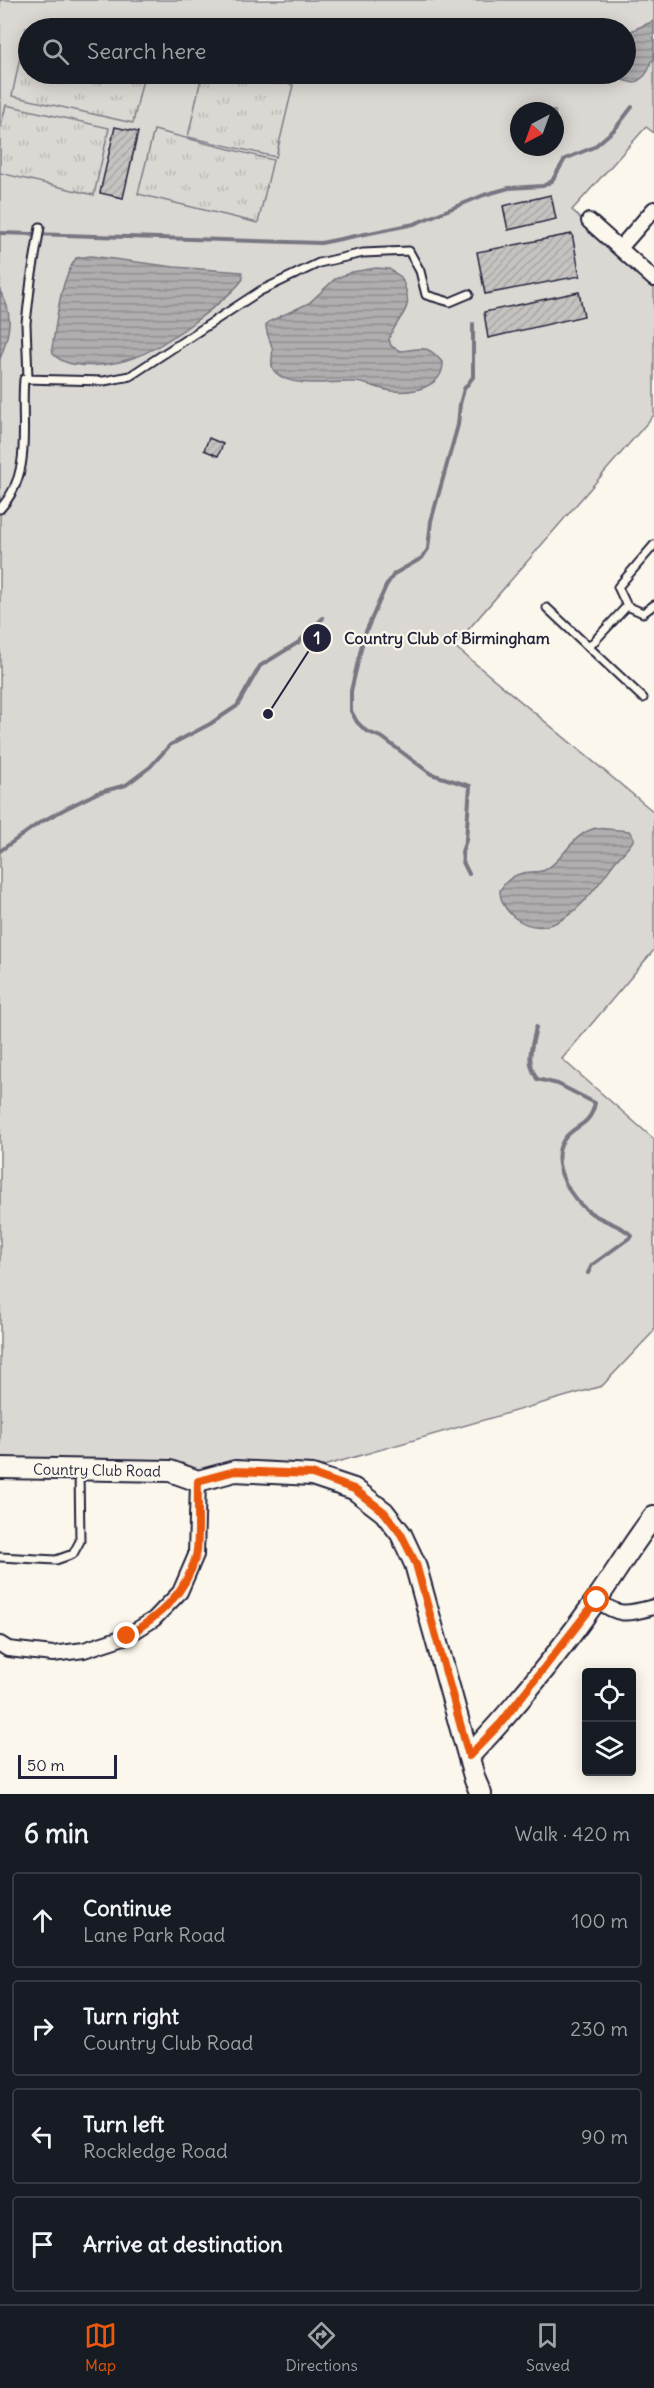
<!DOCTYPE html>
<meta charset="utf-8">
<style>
body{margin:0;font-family:Delius,sans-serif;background:#20242c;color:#f1f3f6}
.controls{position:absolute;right:18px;bottom:18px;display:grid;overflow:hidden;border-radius:6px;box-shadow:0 3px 15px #0003}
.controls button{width:54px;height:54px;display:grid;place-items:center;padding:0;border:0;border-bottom:2px solid #363941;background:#171b24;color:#f1f3f6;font:30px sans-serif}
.compass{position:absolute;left:510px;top:102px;width:54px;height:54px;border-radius:50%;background:#171b24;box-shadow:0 3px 15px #0003;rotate:221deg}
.scale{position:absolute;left:18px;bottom:15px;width:99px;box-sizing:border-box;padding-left:6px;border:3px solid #22223b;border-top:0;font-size:16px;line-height:21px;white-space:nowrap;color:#22223b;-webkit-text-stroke:4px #fbf7ec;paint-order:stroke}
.stop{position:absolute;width:18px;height:18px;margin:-14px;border:4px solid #ea580c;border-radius:50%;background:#fff}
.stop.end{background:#ea580c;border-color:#fff;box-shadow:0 2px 6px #0008}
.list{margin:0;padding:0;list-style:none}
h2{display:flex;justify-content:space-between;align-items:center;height:78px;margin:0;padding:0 24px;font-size:26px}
h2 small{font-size:20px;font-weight:400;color:#9ea1a6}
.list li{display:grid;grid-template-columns:39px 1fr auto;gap:18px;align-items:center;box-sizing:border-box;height:96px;margin:0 12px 12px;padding:0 12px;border:2px solid #363941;border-radius:6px}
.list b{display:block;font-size:22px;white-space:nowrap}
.list p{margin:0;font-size:20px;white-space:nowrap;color:#9ea1a6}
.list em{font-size:20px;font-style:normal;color:#9ea1a6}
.icon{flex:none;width:33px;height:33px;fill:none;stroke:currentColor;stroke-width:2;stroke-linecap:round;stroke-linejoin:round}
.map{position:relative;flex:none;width:654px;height:1794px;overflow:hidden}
.search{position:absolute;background:#171b24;box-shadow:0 3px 15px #0003;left:18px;right:18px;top:18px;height:66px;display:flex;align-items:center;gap:15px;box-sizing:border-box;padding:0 21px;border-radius:33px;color:#9ea1a6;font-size:22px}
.sheet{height:510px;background:#171b24}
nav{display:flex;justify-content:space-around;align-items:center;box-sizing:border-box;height:84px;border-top:2px solid #363941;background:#171b24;font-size:16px;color:#9ea1a6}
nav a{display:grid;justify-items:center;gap:3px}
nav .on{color:#ea580c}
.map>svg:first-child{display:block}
</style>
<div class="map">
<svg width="654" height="1794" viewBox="0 0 654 1794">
<defs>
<pattern id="park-tufts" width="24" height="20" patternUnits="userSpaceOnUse" patternTransform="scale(1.5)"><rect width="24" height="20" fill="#dbd8d3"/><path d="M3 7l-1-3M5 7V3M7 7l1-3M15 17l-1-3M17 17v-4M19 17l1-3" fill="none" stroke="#bcb9b6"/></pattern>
<pattern id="water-rules" width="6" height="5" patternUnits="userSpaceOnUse" patternTransform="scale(1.5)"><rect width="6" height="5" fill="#b1aeb0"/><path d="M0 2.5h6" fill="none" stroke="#908d90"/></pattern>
<pattern id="building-hatch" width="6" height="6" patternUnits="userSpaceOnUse" patternTransform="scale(1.5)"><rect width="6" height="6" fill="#c6c2c0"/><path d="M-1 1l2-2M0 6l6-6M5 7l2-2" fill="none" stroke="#aaa6a6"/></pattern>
</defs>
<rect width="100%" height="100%" fill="#fbf7ec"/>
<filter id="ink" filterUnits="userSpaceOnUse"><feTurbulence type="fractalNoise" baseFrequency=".0167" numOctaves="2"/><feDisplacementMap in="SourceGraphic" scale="12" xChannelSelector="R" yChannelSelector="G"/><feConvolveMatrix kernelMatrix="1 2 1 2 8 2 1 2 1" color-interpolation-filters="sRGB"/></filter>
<g filter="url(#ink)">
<path fill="#dbd8d3" stroke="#7e7d87" stroke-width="1.5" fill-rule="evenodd" d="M 0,0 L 654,0 L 654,133 L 646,127 L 572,210 L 654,288 L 654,415 L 454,646 L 654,812 L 654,950 L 562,1059 L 654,1139 L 654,1331 L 602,1386 L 313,1469 L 198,1475 L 0,1463 ZM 28,28 L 626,28 L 626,74 L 28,74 ZM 519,111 L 555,111 L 555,147 L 519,147 Z"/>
<path fill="url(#park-tufts)" stroke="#7e7d87" stroke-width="1.5" d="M 26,28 L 28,29 L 28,74 L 144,74 L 133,123 L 12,96 Z
M 202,74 L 243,74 L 293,85 L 276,157 L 188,137 Z
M 6,105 L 109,128 L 94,195 L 0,173 L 0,130 Z
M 154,130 L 273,160 L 258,223 L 138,194 Z"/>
<path fill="url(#water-rules)" stroke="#787681" stroke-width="1.5" d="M 654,21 L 654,60 L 651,61 C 649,73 644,78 634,83 L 622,80 L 617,74 L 626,74 L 626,37 L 633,30 Z
M 91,256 L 174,267 L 242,272 L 243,279 C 228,300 163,347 138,356 C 116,365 71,373 53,354 L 52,348 C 58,316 58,286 76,258 Z
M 376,268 L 389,269 L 401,277 C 417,312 400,311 389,339 L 391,346 L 400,351 C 424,349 426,343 443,363 C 443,387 413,393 393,391 C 379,390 367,382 353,382 C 332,381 293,389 276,373 C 268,366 274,357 272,347 C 270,339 266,334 266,325 L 270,321 L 309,303 L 335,279 L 352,272 Z
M 0,291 C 15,315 9,335 0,359 Z
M 596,828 L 629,831 L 634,838 C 631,847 620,855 614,863 C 594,891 556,948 515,918 C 506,910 500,902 500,890 C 508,878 516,873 531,872 C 535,872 541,872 545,870 C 565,859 571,834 596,828 Z"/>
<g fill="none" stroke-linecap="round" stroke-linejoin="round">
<path stroke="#787681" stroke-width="4" d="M 0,233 L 321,243 L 414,224 L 484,195 L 509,188 L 543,186 L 552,181 L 565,159 L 594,147 L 615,129 L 632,107
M 0,851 L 39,823 L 65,809 L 97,793 L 126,785 L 150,767 L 170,745 L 210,724 L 237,706 L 260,666 L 299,642 L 323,618
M 469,874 L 463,862 L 462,852 L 466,840 L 470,786 L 431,774 L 383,738 L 366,731 L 357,722 L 351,711 L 351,691 L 364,636 L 386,586 L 394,574 L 422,558 L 428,549 L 431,521 L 458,425 L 460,404 L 464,389 L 473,377 L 473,324
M 536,1027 C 532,1049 525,1058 537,1079 L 558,1084 L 595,1103 C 590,1128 573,1124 563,1141 C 549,1164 571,1200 591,1213 C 604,1222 622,1225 632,1236 L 592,1265 L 588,1273"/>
</g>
<path fill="url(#building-hatch)" stroke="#22223b" stroke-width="1.5" d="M 115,127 L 138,132 L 123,198 L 100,193 Z
M 551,195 L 556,219 L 508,230 L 503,206 Z
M 572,234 L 580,276 L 485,294 L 477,252 Z
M 579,292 L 584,316 L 488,338 L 484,312 Z
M 209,438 L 223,444 L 218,456 L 204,450 Z"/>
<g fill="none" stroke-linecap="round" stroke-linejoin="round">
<g stroke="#22223b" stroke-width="11">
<path id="lane" d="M 28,379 L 26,323 L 31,280 L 40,227
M 0,509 C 34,472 20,424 24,379 L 104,381 L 130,376 L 260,291 L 319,263 L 363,253 L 409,251 L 420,271 L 426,295 L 450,302 L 469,294
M 654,545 L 618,587 L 627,606 L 643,613 L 654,605
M 547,608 L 643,698
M 589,647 L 627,606
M 0,1557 L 56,1560 L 73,1554 L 80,1541 L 79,1470"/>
</g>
<g stroke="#22223b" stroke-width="18">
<path id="street" d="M 589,221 L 654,279
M 620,248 L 654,209
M 597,1600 C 619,1617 627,1614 654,1607
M 0,1644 L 8,1649 L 53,1654 L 84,1650 L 127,1636 L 154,1619 L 180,1592 L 196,1555 L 198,1481"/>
</g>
<g stroke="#22223b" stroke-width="24">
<path id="secondary" d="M 0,1468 L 170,1471 L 198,1481 L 235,1471 L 312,1475 L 354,1489 L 384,1512 L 401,1534 L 415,1564 L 475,1780 L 481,1794
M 469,1756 C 515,1708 558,1654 597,1599 C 616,1572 633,1543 654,1516"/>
</g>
<use href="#lane" stroke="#fbf7ec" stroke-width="7"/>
<use href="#street" stroke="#fbf7ec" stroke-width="14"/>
<use href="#secondary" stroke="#fbf7ec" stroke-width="20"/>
</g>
</g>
<g fill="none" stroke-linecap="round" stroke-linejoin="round" filter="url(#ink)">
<path stroke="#ea580c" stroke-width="8" d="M 127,1636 C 159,1616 185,1595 196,1556 C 200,1541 197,1499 198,1481 L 235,1471 L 312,1474 L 354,1489 L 384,1512 L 401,1534 L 416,1564 L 469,1756 L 501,1723 L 597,1600"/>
</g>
<g text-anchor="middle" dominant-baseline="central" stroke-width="4.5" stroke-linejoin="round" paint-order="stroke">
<g font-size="15" fill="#22223b" stroke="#fbf7ec">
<text transform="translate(97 1470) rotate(1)">Country Club Road</text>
</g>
</g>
<path fill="none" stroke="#22223b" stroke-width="2" d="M268 714L317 638"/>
<g fill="#22223b" stroke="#fbf7ec" stroke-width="2">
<circle cx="268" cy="714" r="6"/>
<circle cx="317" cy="638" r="15"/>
</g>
<g font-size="18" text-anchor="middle" font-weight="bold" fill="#fff">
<text x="317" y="644">1</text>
</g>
<g font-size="16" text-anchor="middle" font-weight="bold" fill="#22223b" stroke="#fbf7ec" stroke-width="4.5" stroke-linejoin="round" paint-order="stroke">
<text x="447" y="644">Country Club of Birmingham</text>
</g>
</svg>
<div class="controls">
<button><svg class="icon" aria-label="locate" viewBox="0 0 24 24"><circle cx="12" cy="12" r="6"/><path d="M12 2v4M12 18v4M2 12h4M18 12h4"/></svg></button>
<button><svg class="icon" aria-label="layers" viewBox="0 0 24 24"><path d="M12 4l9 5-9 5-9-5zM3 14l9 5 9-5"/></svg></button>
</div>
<svg class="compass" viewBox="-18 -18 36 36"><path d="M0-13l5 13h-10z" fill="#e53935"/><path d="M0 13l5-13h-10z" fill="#9ea1a6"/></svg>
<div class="scale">50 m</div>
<div class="stop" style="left:597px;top:1600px"></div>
<div class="stop end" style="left:127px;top:1636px"></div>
<div class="search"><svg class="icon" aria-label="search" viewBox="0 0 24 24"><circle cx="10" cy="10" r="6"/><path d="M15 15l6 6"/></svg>Search here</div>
</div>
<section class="sheet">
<h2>6 min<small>Walk · 420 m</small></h2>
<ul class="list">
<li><svg class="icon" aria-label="ahead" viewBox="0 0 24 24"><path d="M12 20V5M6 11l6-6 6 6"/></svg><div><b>Continue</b><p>Lane Park Road</p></div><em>100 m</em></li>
<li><svg class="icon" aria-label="right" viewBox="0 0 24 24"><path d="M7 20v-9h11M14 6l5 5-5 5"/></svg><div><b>Turn right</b><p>Country Club Road</p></div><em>230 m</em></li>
<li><svg class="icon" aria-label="left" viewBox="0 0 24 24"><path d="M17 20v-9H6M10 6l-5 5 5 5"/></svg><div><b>Turn left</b><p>Rockledge Road</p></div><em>90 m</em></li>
<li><svg class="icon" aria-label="arrive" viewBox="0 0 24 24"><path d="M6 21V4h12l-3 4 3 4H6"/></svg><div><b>Arrive at destination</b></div></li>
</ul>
</section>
<nav>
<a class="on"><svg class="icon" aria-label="map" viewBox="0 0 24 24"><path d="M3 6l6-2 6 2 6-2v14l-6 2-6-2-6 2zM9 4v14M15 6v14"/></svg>Map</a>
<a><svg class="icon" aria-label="directions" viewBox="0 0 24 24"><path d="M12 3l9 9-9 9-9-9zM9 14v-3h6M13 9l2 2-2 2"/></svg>Directions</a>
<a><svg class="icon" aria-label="saved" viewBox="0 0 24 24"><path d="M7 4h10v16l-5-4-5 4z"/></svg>Saved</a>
</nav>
